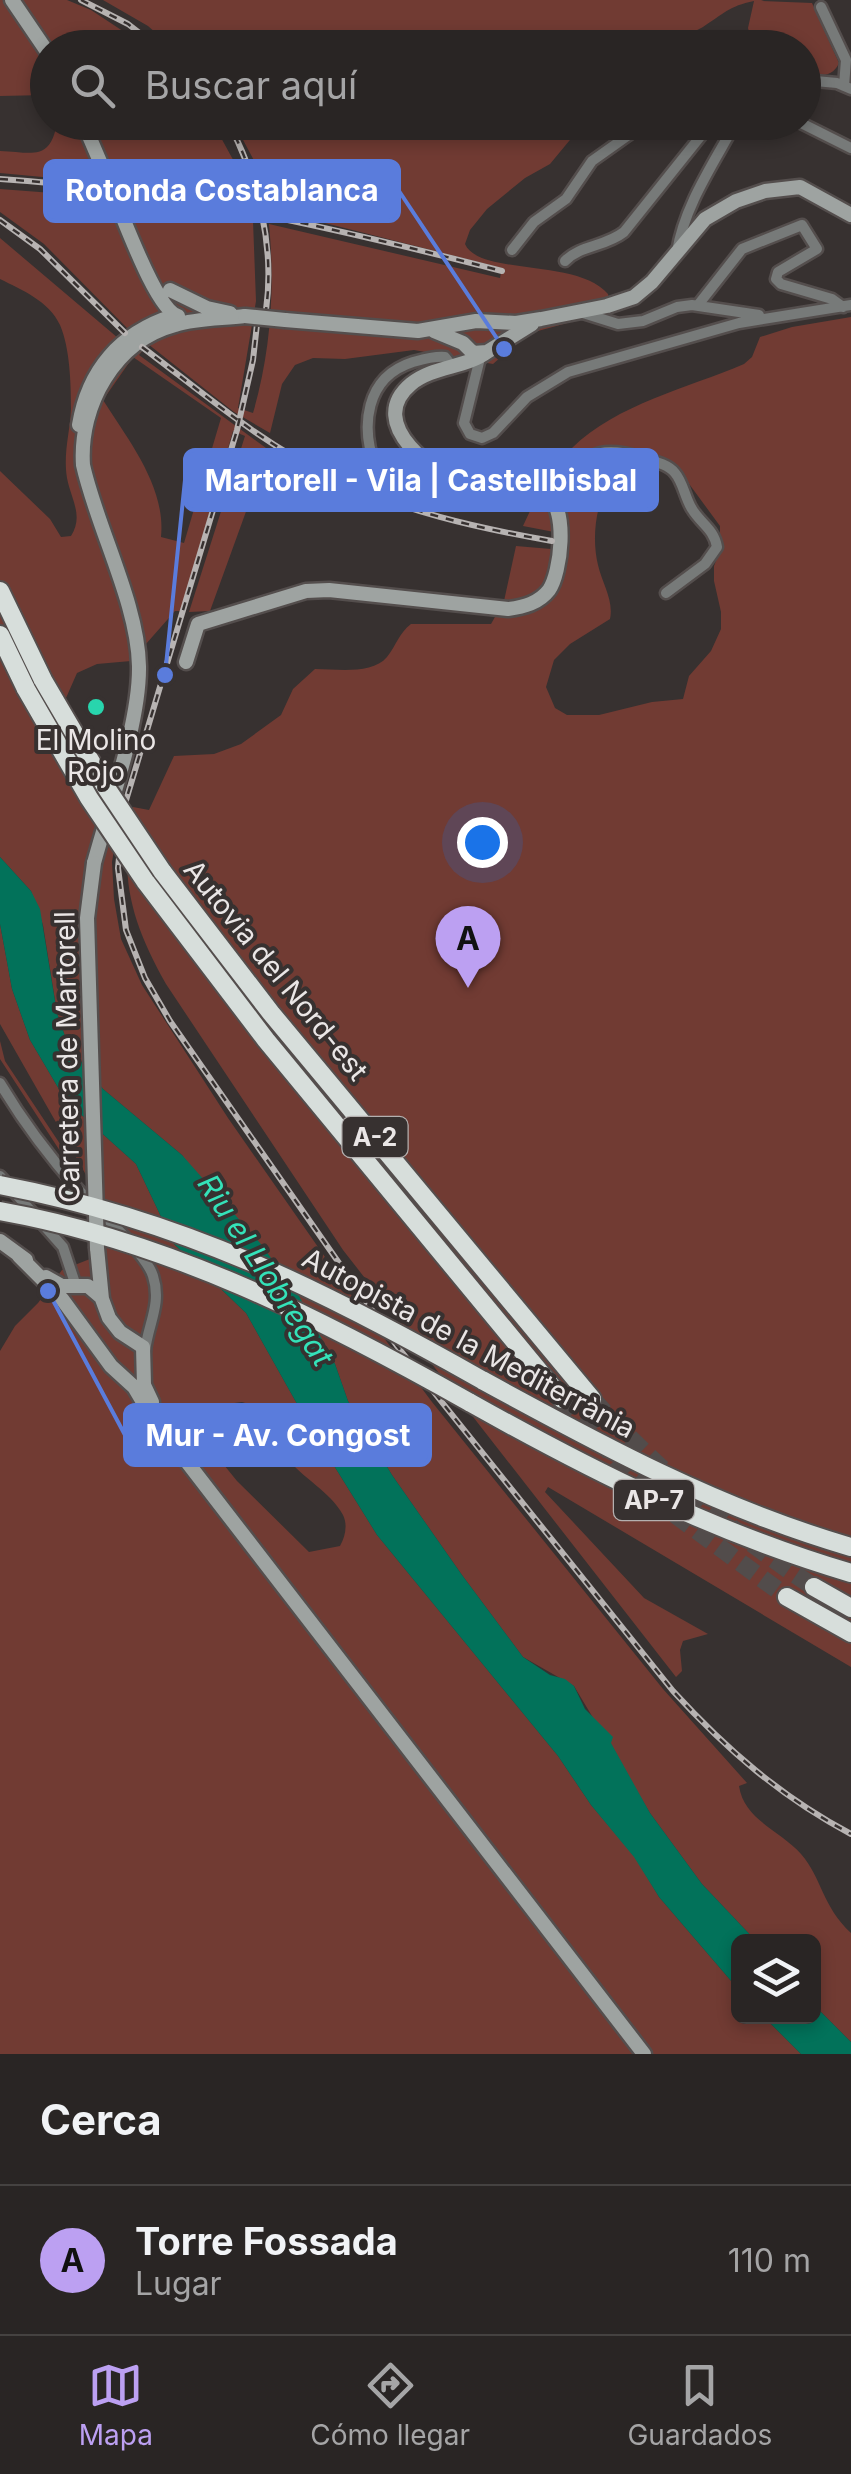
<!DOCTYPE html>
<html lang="es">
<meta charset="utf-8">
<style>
body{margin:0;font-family:Inter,sans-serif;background:#353131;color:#f1f3f6}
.controls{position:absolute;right:30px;bottom:30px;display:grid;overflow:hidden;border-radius:15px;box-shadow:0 5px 15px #0003}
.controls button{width:90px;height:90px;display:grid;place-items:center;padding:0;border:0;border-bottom:2px solid #454241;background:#292524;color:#f1f3f6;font:50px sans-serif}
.you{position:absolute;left:482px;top:842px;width:35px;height:35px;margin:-25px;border:8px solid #fff;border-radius:50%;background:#1a73e8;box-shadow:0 0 0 15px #1a73e833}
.badge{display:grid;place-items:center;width:65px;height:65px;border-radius:50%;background:#bca0f2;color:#111;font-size:32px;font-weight:700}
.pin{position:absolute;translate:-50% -82px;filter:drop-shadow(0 2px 5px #0008)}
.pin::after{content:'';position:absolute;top:52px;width:35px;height:30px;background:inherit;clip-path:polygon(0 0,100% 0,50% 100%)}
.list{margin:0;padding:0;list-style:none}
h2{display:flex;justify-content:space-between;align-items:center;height:130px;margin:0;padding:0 40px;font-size:42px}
h2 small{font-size:32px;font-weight:400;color:#a5a5a6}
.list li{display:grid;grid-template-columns:65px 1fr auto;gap:30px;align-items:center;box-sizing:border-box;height:150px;padding:0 40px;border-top:2px solid #454241}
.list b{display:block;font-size:38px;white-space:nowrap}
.list p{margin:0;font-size:32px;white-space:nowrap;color:#a5a5a6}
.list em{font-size:32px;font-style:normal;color:#a5a5a6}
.icon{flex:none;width:55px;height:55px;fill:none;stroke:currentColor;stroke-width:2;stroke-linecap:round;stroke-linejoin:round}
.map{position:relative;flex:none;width:851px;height:2054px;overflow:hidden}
.search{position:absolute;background:#292524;box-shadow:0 5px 15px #0003;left:30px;right:30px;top:30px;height:110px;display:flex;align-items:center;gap:25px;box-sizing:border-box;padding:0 35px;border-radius:55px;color:#a5a5a6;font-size:38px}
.sheet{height:280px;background:#292524}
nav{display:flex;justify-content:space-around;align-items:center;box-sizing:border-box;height:140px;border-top:2px solid #454241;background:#292524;font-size:28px;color:#a5a5a6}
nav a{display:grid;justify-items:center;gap:5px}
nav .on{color:#bca0f2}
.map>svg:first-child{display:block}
</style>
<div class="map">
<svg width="851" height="2054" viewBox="0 0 851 2054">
<rect width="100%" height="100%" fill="#373130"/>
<path fill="#713b33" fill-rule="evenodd" d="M 0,0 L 67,0 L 91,10 L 147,47 L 48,48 L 47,95 L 0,96 Z
M 103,0 L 764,0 L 761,1 L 812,3 L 839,63 C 832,79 818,75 804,74 L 804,48 L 753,47 L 748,28 L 754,1 C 729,6 723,14 703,27 C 688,36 671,36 657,47 L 173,48 L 148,26 Z
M 57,123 L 213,123 L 243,178 L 251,204 L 128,185 L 0,173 L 0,151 C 32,152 50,162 57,123 Z
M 234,123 L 584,123 L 550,164 L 525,178 L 487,209 L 470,230 L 465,244 C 479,276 577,258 608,294 L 611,311 L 527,334 L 493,364 L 414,350 L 345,359 L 313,358 L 295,365 L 282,384 L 270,433 L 234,412 L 148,344 L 139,355 L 266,448 L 256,484 L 210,611 L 189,612 L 245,436 L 233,431 L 181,611 L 175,611 L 131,661 L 97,664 L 77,673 L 66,698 L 55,750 L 86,768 L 121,807 L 112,862 L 114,899 L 121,939 L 142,985 L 228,1118 L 348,1290 L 432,1402 L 663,1689 L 747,1783 L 739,1786 C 744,1820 781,1831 801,1854 C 822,1878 822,1906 851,1933 L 851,2042 L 814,2005 L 814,1942 L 756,1941 L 702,1884 L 650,1813 L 574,1686 L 523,1657 L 462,1575 L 392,1475 L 348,1401 L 335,1364 L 182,1155 L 103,1089 L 68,1045 L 57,1013 L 43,925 L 31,891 L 0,857 L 0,471 L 50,519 L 61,537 L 71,536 C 84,516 71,499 67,478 C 63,453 70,433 71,409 C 71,384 70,348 60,325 C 49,301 22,290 0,279 L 0,238 L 118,338 L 129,330 L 44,244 L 0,212 L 0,189 L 105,197 L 253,221 L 256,301 L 238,408 L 253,413 C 271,351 275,288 269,224 L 500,278 L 502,268 L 266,208 L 259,170 ZM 133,357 L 221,418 L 184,543 L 161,537 C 166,487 129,441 103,400 Z
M 851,317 L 851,1667 L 548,1487 L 545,1492 L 644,1598 L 708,1634 L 683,1641 L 680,1650 L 682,1671 L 676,1677 L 343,1250 L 166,984 C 132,923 118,878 133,807 L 149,810 L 174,756 L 214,754 L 241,744 L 281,715 L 293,689 L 315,669 C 336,669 372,675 387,657 C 396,646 399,633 411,624 L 491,624 L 504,601 L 516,546 L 551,549 L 554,532 L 523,526 C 536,498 549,469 572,448 C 617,404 688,388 744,364 L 752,357 L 760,337 L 792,327 ZM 629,465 L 647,465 L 684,477 L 720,526 L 720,550 L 714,566 L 714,581 L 721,612 L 721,629 L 711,651 L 689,676 L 683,699 L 652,702 L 599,715 L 567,715 L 555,708 L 546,687 L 554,660 L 570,644 L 610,619 C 614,600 602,583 598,565 C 590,533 597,481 629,465 Z
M 0,924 L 12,989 L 30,1040 L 66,1101 L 136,1164 L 174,1244 L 246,1313 L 310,1427 L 377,1535 L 558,1756 L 591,1805 L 635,1857 L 659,1897 L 738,1989 L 738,2016 L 764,2017 L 801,2054 L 0,2054 L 0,1351 L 15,1326 L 38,1303 L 62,1270 L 95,1257 L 103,1229 L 110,1217 L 0,1024 ZM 242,1402 C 269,1409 272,1437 286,1457 C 302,1478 330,1491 343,1515 C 348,1525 345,1537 340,1546 L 309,1552 L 237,1481 L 207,1444 L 197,1408 Z
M 0,1041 L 5,1061 L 76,1168 L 75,1174 L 0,1059 Z"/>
<path fill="#02725a" d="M 0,857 L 31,891 L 40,909 L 57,1013 L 68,1045 L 103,1089 L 182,1155 L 260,1243 L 299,1296 L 335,1364 L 348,1401 L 392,1475 L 462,1575 L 523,1657 L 550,1675 L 565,1679 L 574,1686 L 585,1709 L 613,1737 L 611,1743 L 650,1813 L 702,1884 L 756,1941 L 738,1942 L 738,1989 L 659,1897 L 634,1857 L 591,1805 L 558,1756 L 377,1535 L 310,1427 L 246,1313 L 174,1244 L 136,1164 L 66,1101 L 30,1040 L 12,989 L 0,924 Z
M 814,2005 L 851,2042 L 851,2054 L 801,2054 L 764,2017 L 814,2016 Z"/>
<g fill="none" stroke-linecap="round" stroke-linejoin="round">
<path stroke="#524c4b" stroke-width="18" stroke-dasharray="18 9" stroke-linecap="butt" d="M 562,1399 L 630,1474 L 669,1510 L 787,1597
M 592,1399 C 659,1471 732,1533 814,1587"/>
<g stroke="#544e4d" stroke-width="15">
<path id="street" d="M 821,7 L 846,60 L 844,86
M 804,80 L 837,83 L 851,89
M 799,122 L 851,148
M 512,250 L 534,222 L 566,199 L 592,161 L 647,122
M 677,252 C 684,206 714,163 736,122
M 565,261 C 580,245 605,247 624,232 L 712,122
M 698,305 L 742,249 L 802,225 L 817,249 L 778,272 L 776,279 L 781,284 L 832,299 L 843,307
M 583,313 L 618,324 L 643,321 L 677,307 L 692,305 L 759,315
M 480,358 L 464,423 L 470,434 L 482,438 L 493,433 L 527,397 L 568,372 L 739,323 L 851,305
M 376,468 C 360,427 365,377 413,362 C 424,359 434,356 445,357 L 452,366
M 556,504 C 582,464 586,441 639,457 C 651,461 667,463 675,473 C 683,482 685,498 692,509 C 701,524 714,529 717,547 L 705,564 L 666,593
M 0,1083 C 22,1120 49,1156 78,1189 C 96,1209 146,1253 153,1276 C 162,1304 148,1324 145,1351
M 0,1176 L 63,1247 L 76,1286"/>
</g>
<g stroke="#544e4d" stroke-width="19">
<path id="secondary" d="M 12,0 L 48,53
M 83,122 L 107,178
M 116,201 C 126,224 157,310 178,316
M 170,290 L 207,308 L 230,313
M 285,320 L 418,331 L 476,321 L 516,323 L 541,319 L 607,306 L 634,297 L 652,282 L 705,219 L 736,201 L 765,191 L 800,187 L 851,215
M 434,331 L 463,343 L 473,353 L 487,352 L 532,324
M 79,425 C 88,370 120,333 173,316
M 186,662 L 198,624 L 306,591 L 329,590 L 508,609 C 524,607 539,603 549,590 C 561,573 568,509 548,497 C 526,483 496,494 472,487 C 436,476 363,424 411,384 C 433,366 465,368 487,352
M 94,863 C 109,807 140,722 139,666 C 138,604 97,528 83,465 C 79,405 115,341 175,325 C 198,318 222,319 245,316
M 0,1241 L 26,1260
M 97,1248 L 102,1299 L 109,1318 L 120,1332 L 143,1347 L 144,1385 L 152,1402
M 19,1256 L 62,1299 L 111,1366 L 134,1387 L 150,1414 L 644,2054
M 46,1277 L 62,1286 L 88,1286 L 102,1298"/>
</g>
<g stroke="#544e4d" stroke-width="22">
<path id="highway" d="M 0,591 L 43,680
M 0,635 L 26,689
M 162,871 L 271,1013 L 592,1399
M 145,881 L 266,1040 L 562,1399
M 482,1380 C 601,1445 719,1509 851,1547
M 469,1402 C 592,1471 715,1533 851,1573
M 814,1587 L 851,1608
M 787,1597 L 851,1633"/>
</g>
<use href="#street" stroke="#777a79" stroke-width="10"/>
<use href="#secondary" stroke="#9ea3a1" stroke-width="14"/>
<use href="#highway" stroke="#d7dedb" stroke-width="18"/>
<g stroke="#b7b3b2" stroke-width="6">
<path id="rail" d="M 81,0 L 128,24 L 159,48
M 228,122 C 258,178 275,246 266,310
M 0,179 C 171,190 336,228 502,271
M 0,220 L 40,249 L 125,333
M 257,324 L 253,360 L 237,430 L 124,807 L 118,868 L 126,930 L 145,978 L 170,1021 L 397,1346 L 673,1691 C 726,1749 781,1797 851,1834
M 142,347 C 203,393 262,444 332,477 C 401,511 477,528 552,541"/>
</g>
<use href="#rail" stroke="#373130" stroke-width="2.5" stroke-dasharray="8" stroke-linecap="butt"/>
<g stroke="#544e4d" stroke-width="19" stroke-linecap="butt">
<path id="secondary-bridge" d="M 107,178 L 116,201
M 245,316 L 285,320
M 94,863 L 87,918 L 97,1248"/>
</g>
<g stroke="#544e4d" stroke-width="22" stroke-linecap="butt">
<path id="highway-bridge" d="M 43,680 L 107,789 L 162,871
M 26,689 L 89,798 L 145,881
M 0,1185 C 183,1220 321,1289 482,1380
M 0,1211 C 169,1241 320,1318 469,1402"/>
</g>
<use href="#secondary-bridge" stroke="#9ea3a1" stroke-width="14"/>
<use href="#highway-bridge" stroke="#d7dedb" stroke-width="18"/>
</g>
<circle fill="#28d5ad" stroke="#373130" stroke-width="4" cx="96" cy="707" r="10"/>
<g text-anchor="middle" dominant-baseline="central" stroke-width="8" stroke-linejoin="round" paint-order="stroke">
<g fill="#373130" stroke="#b4b0af" stroke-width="2.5">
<rect x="342.5" y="1117" width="65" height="40" rx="8"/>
<rect x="614" y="1480" width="80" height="40" rx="8"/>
</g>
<g font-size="25" font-weight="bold" fill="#eae6e6">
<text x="375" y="1137">A-2</text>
<text x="654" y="1500">AP-7</text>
</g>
<g font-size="28" fill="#eae6e6" stroke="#373130">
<text x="96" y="740">El Molino<tspan x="96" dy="32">Rojo</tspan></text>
</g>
<g font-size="28" fill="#eae6e6" stroke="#373130">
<text transform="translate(276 970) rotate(51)">Autovia del Nord-est</text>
<text transform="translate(67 1057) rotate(-91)">Carretera de Martorell</text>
<text transform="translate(469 1343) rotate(28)">Autopista de la Mediterrània</text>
</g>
<g font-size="30" font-style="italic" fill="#34e2b9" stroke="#373130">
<text transform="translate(266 1270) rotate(57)">Riu el Llobregat</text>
</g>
</g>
<path fill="none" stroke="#5a7cdc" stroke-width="4" d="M504 349L399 191M165 675L185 480M48 1291L125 1435"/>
<g fill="#5a7cdc" stroke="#373130" stroke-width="4">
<circle cx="504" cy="349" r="10"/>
<circle cx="165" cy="675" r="10"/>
<circle cx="48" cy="1291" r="10"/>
</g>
<g fill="#5a7cdc" stroke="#5a7cdc" stroke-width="4">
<rect x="45" y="161" width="354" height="60" rx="10"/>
<rect x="185" y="450" width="472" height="60" rx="10"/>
<rect x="125" y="1405" width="305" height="60" rx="10"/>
</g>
<g font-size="30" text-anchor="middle" font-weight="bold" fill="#fff">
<text x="222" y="201">Rotonda Costablanca</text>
<text x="421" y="491">Martorell - Vila | Castellbisbal</text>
<text x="278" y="1446">Mur - Av. Congost</text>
</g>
</svg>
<div class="controls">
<button><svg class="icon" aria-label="layers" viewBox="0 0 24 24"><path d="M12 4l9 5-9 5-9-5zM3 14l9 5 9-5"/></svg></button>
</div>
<div class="you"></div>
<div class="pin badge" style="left:468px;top:988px">A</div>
<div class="search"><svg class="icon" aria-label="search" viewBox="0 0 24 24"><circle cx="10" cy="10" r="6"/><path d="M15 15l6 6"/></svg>Buscar aquí</div>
</div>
<section class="sheet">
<h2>Cerca<small></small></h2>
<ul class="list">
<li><span class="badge">A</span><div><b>Torre Fossada</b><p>Lugar</p></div><em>110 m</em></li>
</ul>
</section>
<nav>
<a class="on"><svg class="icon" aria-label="map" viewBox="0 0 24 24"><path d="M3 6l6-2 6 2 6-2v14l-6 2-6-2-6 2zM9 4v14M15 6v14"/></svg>Mapa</a>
<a><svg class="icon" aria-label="directions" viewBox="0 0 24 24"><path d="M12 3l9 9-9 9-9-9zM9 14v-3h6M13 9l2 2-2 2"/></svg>Cómo llegar</a>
<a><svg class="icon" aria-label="saved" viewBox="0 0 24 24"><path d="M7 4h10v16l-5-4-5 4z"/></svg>Guardados</a>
</nav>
